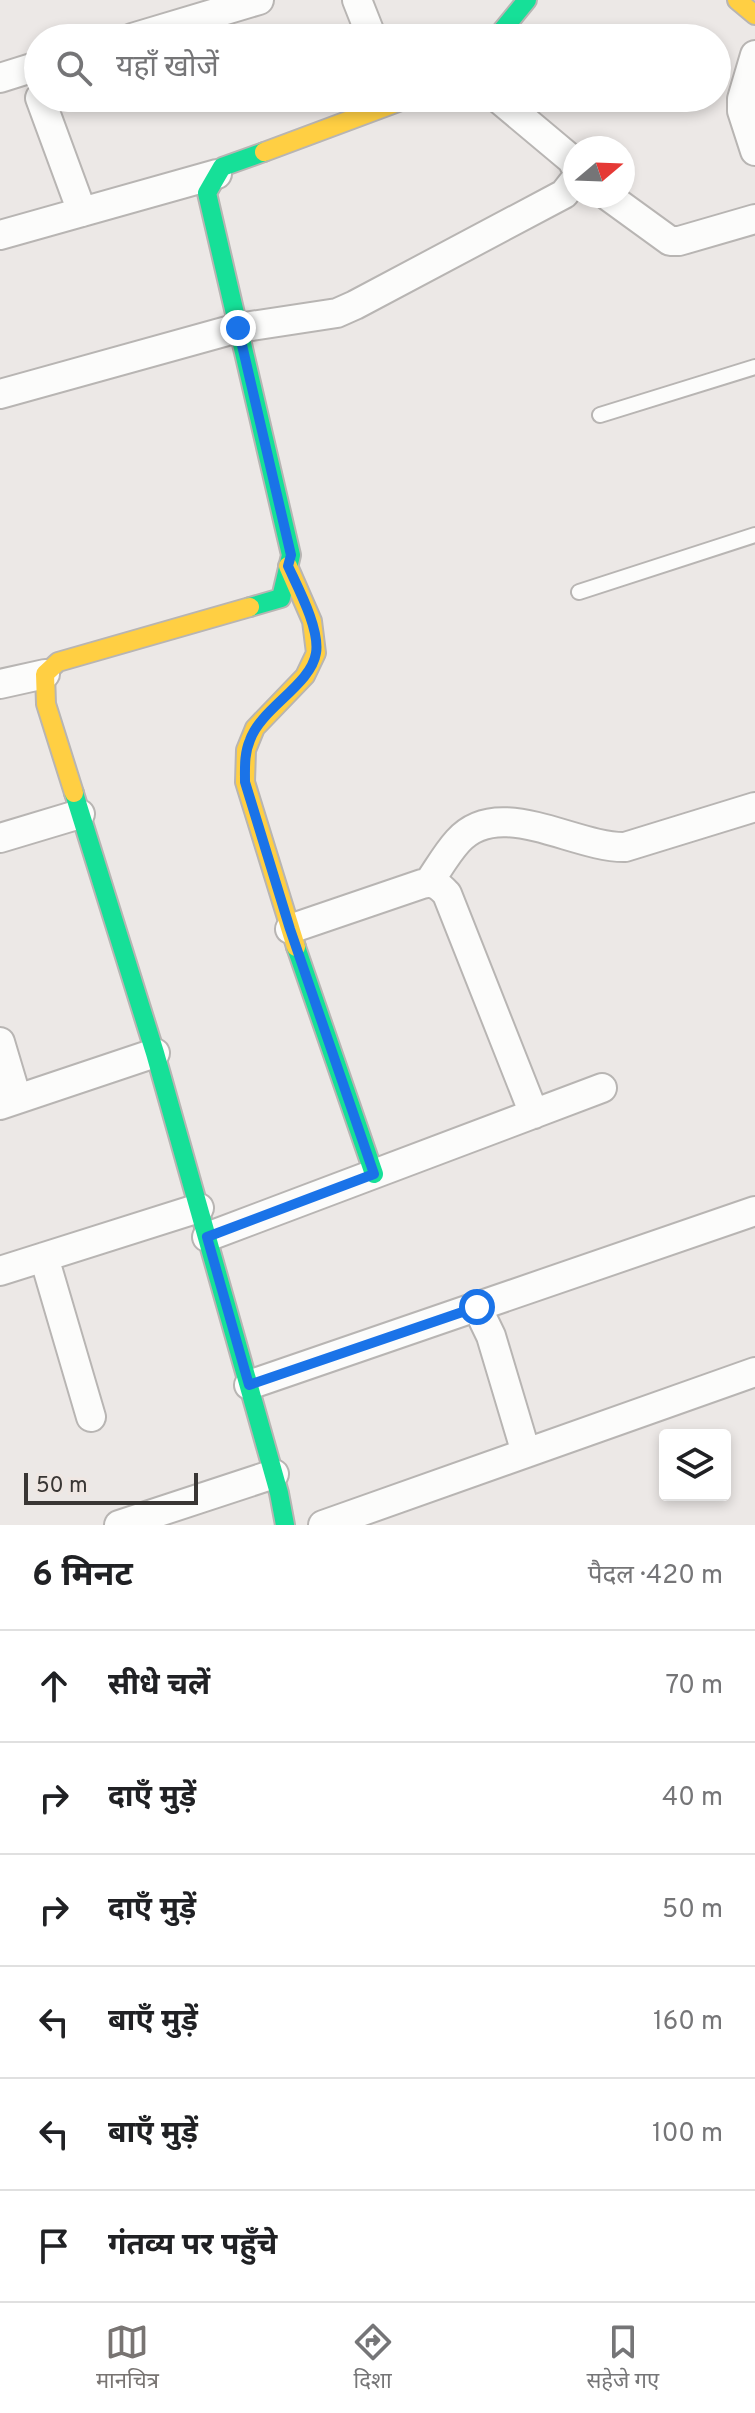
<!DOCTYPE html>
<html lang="hi">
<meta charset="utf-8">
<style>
body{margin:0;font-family:Overpass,"Noto Sans Devanagari",sans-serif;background:#f2f2f2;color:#202124}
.controls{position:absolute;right:24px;bottom:24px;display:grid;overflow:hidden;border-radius:8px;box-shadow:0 4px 12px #0003}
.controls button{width:72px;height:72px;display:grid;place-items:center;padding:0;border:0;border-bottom:2px solid #e0e0e0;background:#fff;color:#202124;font:40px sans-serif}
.compass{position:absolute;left:563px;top:136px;width:72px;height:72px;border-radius:50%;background:#fff;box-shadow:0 4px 12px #0003;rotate:71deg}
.scale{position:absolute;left:24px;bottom:20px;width:174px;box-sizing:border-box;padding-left:8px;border:4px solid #393634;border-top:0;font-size:22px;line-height:28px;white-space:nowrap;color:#393634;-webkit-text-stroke:6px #efe7e3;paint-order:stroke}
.stop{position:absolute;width:24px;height:24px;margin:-18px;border:6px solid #1a73e8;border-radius:50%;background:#fff}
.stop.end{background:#1a73e8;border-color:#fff;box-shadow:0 2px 8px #0008}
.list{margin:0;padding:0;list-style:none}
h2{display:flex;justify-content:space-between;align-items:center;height:104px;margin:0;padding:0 32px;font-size:34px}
h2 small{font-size:26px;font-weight:400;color:#757577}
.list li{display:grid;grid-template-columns:52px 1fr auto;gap:24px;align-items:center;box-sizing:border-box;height:112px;padding:0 32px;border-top:2px solid #e0e0e0}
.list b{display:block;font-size:30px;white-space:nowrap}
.list em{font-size:26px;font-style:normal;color:#757577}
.icon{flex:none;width:44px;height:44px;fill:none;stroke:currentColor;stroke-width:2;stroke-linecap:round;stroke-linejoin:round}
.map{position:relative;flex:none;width:755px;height:1525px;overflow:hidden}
.search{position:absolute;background:#fff;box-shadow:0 4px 12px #0003;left:24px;right:24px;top:24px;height:88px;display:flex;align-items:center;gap:20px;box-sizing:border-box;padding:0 28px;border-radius:44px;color:#757577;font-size:30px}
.sheet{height:776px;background:#fff}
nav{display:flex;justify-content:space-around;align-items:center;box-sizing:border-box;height:112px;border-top:2px solid #e0e0e0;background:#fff;font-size:22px;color:#757577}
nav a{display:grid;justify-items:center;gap:4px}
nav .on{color:#787472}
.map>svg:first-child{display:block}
</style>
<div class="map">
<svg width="755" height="1525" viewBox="0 0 755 1525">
<rect width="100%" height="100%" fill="#ece8e6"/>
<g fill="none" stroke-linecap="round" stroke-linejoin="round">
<g stroke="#b8b5b3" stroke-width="18">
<path id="lane" d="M 600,415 L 755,367
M 579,592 L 755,535"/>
</g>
<g stroke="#b8b5b3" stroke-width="32">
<path id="street" d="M 357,0 L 372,38
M 132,38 L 259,0
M 755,55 L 742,99 L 742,111 L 755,151
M 0,78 L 38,66
M 40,98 L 82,212
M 498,98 L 572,160 L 575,166
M 608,196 L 670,241 L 679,241 L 755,219
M 0,235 L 217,174
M 0,394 L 238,328 L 337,313 L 355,305 L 564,194 L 575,180
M 0,684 L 45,674
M 0,838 L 80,814
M 429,882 C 438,869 447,853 458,841 C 499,795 574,848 625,847 L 755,807
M 290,929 L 422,884 C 433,881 439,885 447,894 L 534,1114
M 0,1042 L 17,1099
M 0,1105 L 155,1053
M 207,1237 L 602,1088
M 44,1257 L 91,1417
M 0,1271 L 199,1208
M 477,1307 L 491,1336 L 526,1453
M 249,1385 L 755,1211
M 119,1525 L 274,1474
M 323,1525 L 755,1372"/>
</g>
<g stroke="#b8b5b3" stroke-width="22">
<path id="fast" d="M 496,38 L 527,0
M 250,607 L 281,598 L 291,555 L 207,193 L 222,167 L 264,152
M 74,793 L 155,1053 L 279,1493 L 285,1525
M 296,947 L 374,1174"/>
</g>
<g stroke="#b8b5b3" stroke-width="22">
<path id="slow" d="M 737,0 L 755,15
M 264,152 L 409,98
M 288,566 L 312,621 L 316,653 L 305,676 L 255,728 L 246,750 L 245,782 L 296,947
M 74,793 L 46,704 L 45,674 L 58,662 L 250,607"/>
</g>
<use href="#lane" stroke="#fcfcfb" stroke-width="14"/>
<use href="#street" stroke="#fcfcfb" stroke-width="28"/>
<use href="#fast" stroke="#16e098" stroke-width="18"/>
<use href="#slow" stroke="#ffcf43" stroke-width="18"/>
</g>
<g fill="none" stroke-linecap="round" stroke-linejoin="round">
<path stroke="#1a73e8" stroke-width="10" d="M 238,328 L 291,555 L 288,566 C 298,588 320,629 316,653 C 311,685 261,708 250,740 C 244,754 245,768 245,782 L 290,929 L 374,1174 L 207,1237 L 249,1385 L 477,1307"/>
</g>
</svg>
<div class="controls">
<button><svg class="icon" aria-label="layers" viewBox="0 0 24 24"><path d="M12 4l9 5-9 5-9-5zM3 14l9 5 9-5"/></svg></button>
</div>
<svg class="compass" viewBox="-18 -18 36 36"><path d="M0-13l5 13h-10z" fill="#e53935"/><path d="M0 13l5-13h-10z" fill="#757577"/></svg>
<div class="scale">50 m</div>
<div class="stop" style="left:477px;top:1307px"></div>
<div class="stop end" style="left:238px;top:328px"></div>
<div class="search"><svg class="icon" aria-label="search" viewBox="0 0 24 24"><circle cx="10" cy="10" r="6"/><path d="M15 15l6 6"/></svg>यहाँ खोजें</div>
</div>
<section class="sheet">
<h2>6 मिनट<small>पैदल · 420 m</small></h2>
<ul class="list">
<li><svg class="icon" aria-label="ahead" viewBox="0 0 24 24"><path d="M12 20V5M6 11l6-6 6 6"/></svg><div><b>सीधे चलें</b></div><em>70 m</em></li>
<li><svg class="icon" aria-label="right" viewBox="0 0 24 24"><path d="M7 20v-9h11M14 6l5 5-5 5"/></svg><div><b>दाएँ मुड़ें</b></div><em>40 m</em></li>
<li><svg class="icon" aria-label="right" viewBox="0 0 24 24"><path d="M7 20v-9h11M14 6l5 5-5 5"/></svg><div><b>दाएँ मुड़ें</b></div><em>50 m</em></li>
<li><svg class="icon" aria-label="left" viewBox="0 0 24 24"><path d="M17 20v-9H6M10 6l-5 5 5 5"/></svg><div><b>बाएँ मुड़ें</b></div><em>160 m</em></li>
<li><svg class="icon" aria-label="left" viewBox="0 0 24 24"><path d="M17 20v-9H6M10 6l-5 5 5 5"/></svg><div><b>बाएँ मुड़ें</b></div><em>100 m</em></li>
<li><svg class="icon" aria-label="arrive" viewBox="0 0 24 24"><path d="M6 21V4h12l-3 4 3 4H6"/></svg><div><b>गंतव्य पर पहुँचे</b></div></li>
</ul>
</section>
<nav>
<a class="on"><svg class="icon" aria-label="map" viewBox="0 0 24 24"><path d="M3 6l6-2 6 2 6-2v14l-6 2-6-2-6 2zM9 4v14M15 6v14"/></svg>मानचित्र</a>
<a><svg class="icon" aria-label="directions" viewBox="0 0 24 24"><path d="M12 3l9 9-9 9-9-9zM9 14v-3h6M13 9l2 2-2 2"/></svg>दिशा</a>
<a><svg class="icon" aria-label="saved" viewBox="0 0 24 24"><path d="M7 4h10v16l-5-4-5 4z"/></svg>सहेजे गए</a>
</nav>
